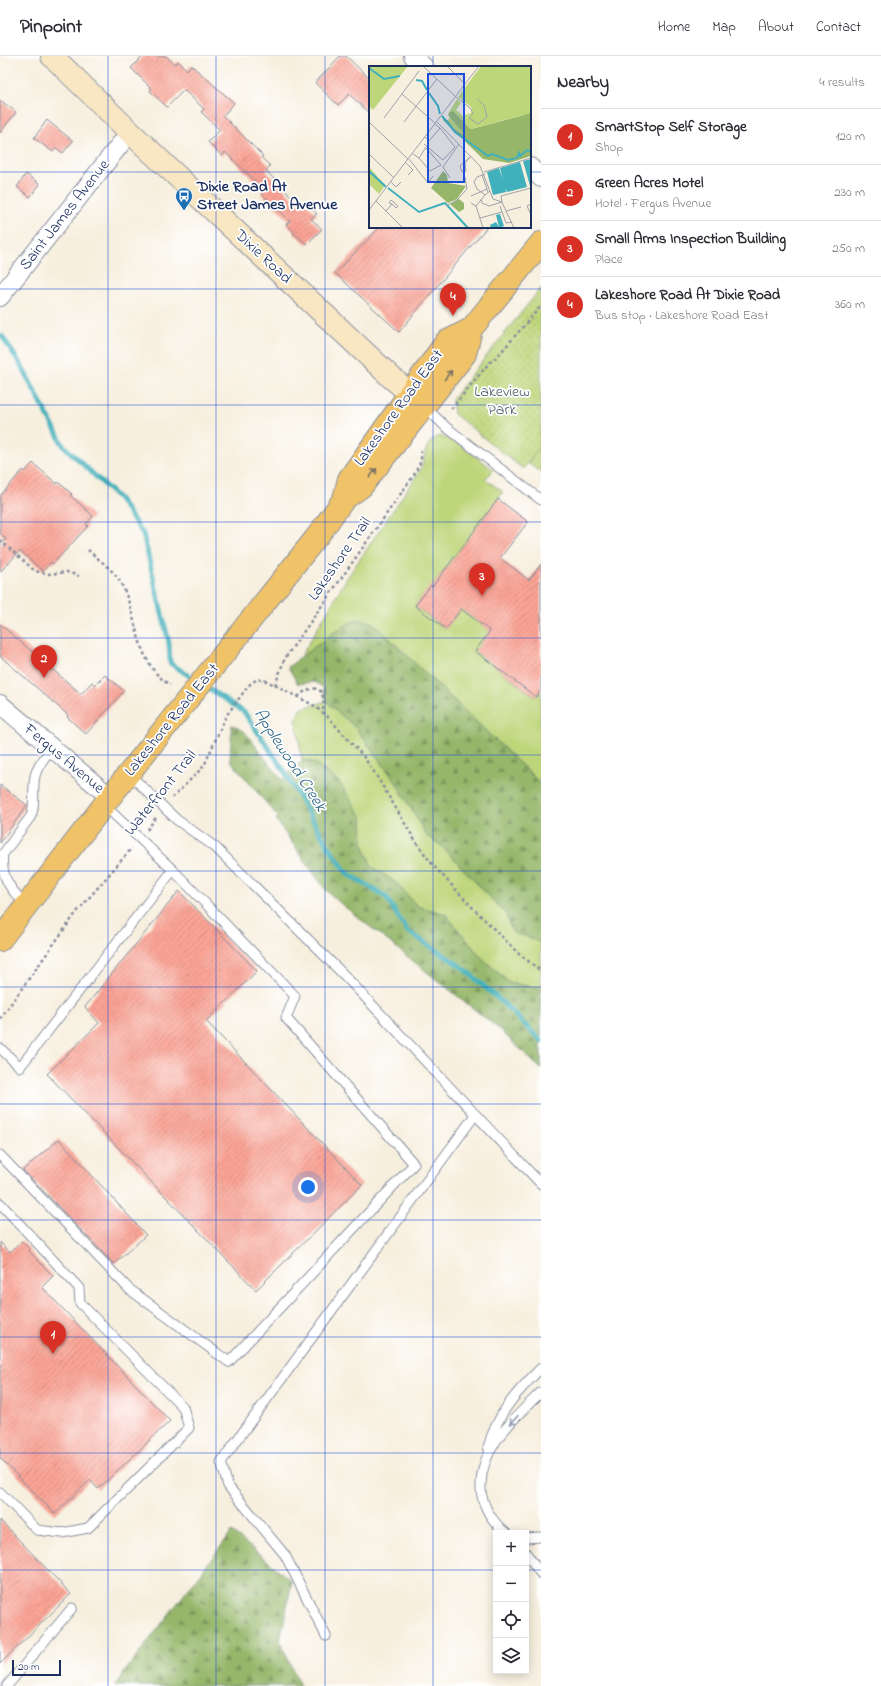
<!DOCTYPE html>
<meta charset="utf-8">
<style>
body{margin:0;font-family:"Indie Flower",sans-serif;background:#f7f7f7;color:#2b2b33}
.controls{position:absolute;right:12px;bottom:12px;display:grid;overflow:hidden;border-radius:0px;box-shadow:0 2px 10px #0003}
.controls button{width:36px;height:36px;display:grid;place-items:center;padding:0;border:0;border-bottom:1px solid #e1e1e2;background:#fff;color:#2b2b33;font:20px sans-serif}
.scale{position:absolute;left:12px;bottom:10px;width:49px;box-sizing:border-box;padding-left:4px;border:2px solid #1b2f5e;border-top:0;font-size:11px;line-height:14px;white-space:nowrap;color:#1b2f5e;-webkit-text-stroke:3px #fff;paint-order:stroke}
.you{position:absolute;left:308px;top:1131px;width:14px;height:14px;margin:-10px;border:3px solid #fff;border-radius:50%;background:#1a73e8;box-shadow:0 0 0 6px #1a73e833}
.badge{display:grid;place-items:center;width:26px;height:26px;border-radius:50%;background:#d93025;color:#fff;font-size:13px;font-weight:700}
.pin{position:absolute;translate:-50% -33px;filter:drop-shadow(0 1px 2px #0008)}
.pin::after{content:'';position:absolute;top:21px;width:14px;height:12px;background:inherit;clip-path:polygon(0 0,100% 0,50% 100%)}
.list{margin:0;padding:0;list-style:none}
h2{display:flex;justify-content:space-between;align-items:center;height:52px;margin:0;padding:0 16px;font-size:17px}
h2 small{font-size:13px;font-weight:400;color:#7c7c81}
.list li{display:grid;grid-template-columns:26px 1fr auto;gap:12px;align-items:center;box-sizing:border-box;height:56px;padding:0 16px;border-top:1px solid #e1e1e2}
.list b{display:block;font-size:15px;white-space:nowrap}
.list p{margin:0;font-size:13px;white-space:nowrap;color:#7c7c81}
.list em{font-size:13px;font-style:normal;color:#7c7c81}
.icon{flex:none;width:22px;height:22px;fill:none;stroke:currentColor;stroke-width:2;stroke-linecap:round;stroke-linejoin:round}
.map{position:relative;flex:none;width:541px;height:1630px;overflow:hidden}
header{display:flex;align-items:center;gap:24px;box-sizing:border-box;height:56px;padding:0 20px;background:#fff;border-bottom:1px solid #e1e1e2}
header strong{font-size:19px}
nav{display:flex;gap:22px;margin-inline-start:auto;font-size:14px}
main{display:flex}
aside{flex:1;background:#fff}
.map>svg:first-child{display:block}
</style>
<header>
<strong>Pinpoint</strong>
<nav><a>Home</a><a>Map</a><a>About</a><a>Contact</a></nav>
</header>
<main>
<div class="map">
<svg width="541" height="1630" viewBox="0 0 541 1630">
<defs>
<pattern id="forest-firs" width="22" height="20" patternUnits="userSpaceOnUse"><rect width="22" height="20" fill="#96b76a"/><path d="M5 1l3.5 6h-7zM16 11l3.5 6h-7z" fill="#7a955a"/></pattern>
<pattern id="park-dots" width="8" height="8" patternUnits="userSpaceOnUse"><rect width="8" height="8" fill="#bed67a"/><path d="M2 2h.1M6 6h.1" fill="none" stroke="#a3b86c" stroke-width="1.8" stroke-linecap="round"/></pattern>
<pattern id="garden-furrows" width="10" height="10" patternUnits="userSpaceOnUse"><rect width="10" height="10" fill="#bed67a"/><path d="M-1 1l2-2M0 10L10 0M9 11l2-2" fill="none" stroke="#a3b86c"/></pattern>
<pattern id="building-hatch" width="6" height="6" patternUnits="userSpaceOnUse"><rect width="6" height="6" fill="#fba495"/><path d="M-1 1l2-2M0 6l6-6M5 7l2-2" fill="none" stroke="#ca867d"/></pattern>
</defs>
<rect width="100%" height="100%" fill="#fff"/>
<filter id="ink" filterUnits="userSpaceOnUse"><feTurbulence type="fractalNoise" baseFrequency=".025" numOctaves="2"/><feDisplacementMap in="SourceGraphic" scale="8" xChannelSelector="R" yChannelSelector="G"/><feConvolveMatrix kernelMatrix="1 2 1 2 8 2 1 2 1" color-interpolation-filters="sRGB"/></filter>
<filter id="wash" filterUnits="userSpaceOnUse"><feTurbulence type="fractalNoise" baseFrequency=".012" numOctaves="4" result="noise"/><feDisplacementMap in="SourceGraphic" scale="16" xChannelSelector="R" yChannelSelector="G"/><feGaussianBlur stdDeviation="0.9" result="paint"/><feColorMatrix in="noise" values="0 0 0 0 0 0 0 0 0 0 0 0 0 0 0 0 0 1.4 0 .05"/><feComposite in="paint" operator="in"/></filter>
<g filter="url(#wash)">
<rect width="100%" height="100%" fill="#f7efde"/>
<path fill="#bed67a" stroke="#6c826c" d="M 439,380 L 452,383 L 494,414 L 485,423 L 503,436 L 432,531 L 431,530 L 415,550 L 445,573 L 461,553 L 490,575 L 475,595 L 535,641 L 541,634 L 541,721 L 538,725 L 373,567 L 357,563 L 333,577 L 300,602 L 347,522 L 421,413 C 426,399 423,387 439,380 Z
M 326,645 L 356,672 L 396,726 L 427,780 L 442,790 L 505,857 L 513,877 L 529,881 L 541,887 L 541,932 L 509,927 L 480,900 L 445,858 L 417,850 L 395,826 L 372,811 L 363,789 L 362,761 L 315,707 L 302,704 L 296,664 L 300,653 Z"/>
<path fill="url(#forest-firs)" stroke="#587364" d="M 357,563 L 373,567 L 541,728 L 541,887 L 529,881 L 513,877 L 505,857 L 442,790 L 427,780 L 396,726 L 356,672 L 326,645 L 323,631 L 314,626 L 298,628 L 288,611 L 333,577 Z
M 232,669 L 244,675 L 282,724 L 302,704 L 315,707 L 339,726 L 362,761 L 363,789 L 372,811 L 395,826 L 417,850 L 445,858 L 480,900 L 509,927 L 541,932 L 541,1013 L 499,973 L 340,847 L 325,833 L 276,764 L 278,761 L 230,704 Z
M 232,1476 L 292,1525 L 280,1585 L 300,1630 L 114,1630 Z"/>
<path fill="url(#park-dots)" stroke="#6c826c" d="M 541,232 L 541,417 L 528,407 L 523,413 L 454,358 L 452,343 Z"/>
<path fill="url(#garden-furrows)" stroke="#6c826c" d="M 541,389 L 541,417 L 528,407 Z"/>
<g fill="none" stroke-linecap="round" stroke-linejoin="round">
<path stroke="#40b0bc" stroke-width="5" d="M 2,280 L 21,309 L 63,389 L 119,443 L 143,478 L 169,587 L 170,607 L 197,625
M 205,630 L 244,656 L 283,713 L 326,787 L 347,817 L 386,841 L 407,875 L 462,911 L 502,946 L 541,985"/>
</g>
<g id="blocks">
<path fill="url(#building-hatch)" d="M 143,0 L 166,0 L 175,8 L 178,5 L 187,14 L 191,9 L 234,47 L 223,60 L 263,100 L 261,101 L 270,110 L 266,115 L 302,151 L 306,147 L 317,158 L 311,163 L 322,173 L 307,188 L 293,177 L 294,176 L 286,168 L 290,165 L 261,137 L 264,134 L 225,96 L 222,100 L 208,86 L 220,74 L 201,56 L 204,53 L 184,34 L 167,51 L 150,35 L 152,33 L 131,12 Z
M 340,0 L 346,0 L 370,23 L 370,58 L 349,38 L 338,49 L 315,27 Z
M 0,44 L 16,56 L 0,77 Z
M 47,64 L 73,85 L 63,97 L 56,92 L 53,96 L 34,82 Z
M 26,118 L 40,128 L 30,141 L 17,131 Z
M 380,171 L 487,171 L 399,276 L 335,217 Z
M 33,407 L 57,428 L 58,426 L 72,438 L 70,439 L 93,460 L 86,468 L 88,470 L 64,496 L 53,508 L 51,506 L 43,515 L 20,495 L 0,516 L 0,490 L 6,483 L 0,477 L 0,440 L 23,414 L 25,416 Z
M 498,443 L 528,466 L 500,502 L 529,524 L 541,508 L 541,634 L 536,641 L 475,595 L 490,575 L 461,553 L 446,573 L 415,550 L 431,529 L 432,531 Z
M 0,568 L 81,638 L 92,626 L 95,629 L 105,619 L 124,635 L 86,678 L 67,661 L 68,659 L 0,600 Z
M 0,729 L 27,749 L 0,787 Z
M 179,835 L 257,915 L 206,965 L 362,1129 L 256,1234 L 47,1018 L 99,967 L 85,951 Z
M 59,1083 L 146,1179 L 114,1208 L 23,1114 Z
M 22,1185 L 30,1194 L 29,1195 L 53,1220 L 42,1231 L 170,1365 L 98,1433 L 90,1424 L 55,1458 L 0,1402 L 0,1186 L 10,1196 Z
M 0,1464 L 71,1538 L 0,1608 Z"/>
</g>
</g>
<g filter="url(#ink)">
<use href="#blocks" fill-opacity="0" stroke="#898f9e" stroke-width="1"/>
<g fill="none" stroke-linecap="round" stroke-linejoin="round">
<g stroke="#898f9e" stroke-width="11">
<path id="lane" d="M 424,350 L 446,371 L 541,444
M 129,718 L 177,764 L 215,791 L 345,920 L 541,1128
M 27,849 C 11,835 0,821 3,798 L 31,760 C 36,747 32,733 35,720 C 37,710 45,701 51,693
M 0,992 L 20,1011 L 173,814 L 104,749
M 0,1099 L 129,1233 L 229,1306 L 414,1108 L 286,962 L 295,940 L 173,814
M 0,1147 L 79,1232 L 80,1247 L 183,1351 L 189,1372 L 88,1472 L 62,1477 L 37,1474 L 0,1436
M 488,1391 C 498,1356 516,1337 541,1312
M 506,1477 C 493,1467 482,1450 481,1433 C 479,1392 514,1363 541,1336
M 526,1482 L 541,1481
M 526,1497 L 541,1518
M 326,1580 L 285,1499 L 228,1430 L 221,1406 L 475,1059
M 7,1630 L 72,1552"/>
</g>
<g stroke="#898f9e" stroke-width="20">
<path id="street" d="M 413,0 L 424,11
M 530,111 L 541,122
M 0,241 L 130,76
M 0,648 L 110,741"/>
</g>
<g stroke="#898f9e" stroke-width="24">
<path id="secondary" d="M 52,0 L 130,76 L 392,322 L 424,349"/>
</g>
<g stroke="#898f9e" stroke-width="24">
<path id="primary" d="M 344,443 L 349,423 L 446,286 L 471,273 L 541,187
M 0,884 L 110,741 L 319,478 L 344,443 L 361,431 L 465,298 L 471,273"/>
</g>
<path stroke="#898f9e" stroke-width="2.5" stroke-dasharray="3 3" stroke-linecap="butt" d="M 451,353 L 490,306 L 496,302 L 541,250
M 0,484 L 35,515 L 48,518 L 67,516 L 79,520
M 88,494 C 97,502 113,514 119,524 C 139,557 133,606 170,629
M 275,629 L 285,602 L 414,419 L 421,405 L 421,392
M 298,641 C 304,634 320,626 323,641 C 324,645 323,652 323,657
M 172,742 L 204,710 L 226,660 L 249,629 L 257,623 L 264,624 L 275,629 L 313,649 L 327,660 L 363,700 L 376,719 L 416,786 L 432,808 L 472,851 L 518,897 L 541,915
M 147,774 L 157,760
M 0,963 L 76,857 L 132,792"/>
<use href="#lane" stroke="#fff" stroke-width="9"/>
<use href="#street" stroke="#fff" stroke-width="18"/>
<use href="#secondary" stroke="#f9e7c3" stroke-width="22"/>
<use href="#primary" stroke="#f0c369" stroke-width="22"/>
</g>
<defs><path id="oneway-shaft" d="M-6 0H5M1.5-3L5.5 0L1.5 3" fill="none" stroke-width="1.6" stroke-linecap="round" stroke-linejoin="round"/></defs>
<g stroke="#7b7263">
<use href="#oneway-shaft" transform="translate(448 319) rotate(-52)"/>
<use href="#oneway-shaft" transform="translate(373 417) rotate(-52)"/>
</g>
<use stroke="#8d97ae" href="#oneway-shaft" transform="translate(514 1364) rotate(132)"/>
</g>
<path fill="none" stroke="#1d4ed8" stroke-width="1" stroke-opacity="0.55" d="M 108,0 L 108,1630M 216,0 L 216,1630M 325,0 L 325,1630M 433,0 L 433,11M 0,116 L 370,116M 530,116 L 541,116M 433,171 L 433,1630M 0,233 L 541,233M 0,349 L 541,349M 0,466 L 541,466M 0,582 L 541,582M 0,699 L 541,699M 0,815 L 541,815M 0,931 L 541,931M 0,1048 L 541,1048M 0,1164 L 541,1164M 0,1281 L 541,1281M 0,1397 L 541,1397M 0,1514 L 496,1514M 526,1514 L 541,1514"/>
<defs>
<g id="bus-pin" transform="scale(0.9)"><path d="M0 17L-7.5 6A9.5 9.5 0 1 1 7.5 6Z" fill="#1f6fb2" stroke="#fff"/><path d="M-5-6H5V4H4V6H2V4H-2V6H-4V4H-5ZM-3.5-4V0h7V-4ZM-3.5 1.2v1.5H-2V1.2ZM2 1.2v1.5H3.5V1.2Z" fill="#fff"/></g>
</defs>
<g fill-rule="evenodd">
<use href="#bus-pin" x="184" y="140"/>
</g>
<g text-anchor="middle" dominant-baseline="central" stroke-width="3.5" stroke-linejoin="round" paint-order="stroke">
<g font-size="16" font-weight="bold" fill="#1b2f5e" stroke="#fff" text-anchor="start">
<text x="197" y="131">Dixie Road At<tspan x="197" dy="18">Street James Avenue</tspan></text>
</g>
<g font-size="16" fill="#1b2f5e" stroke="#fff">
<text transform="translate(65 159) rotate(-52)">Saint James Avenue</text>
<text transform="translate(263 201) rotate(43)">Dixie Road</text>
<text transform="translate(399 352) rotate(-54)">Lakeshore Road East</text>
<text transform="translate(340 503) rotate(-55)">Lakeshore Trail</text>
<text transform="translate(172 664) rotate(-51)">Lakeshore Road East</text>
<text transform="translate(64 703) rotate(40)">Fergus Avenue</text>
<text transform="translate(161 737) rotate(-51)">Waterfront Trail</text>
</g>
<g font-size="16" fill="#4c6166" stroke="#fff">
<text x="502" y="336">Lakeview<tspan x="502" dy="18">Park</tspan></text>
</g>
<g font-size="17" font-style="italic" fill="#2a6384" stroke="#fff">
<text transform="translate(290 704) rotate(57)">Applewood Creek</text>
</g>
</g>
<g transform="translate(369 10)">
<rect width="162" height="162" fill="#f7efde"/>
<path d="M 0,0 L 39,0 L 4,44 L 0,40 ZM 88,33 L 92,37 L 87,44 L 94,50 L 101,47 L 95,56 L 84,45 L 79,48 ZM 81,51 L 95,67 L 97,70 L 84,62 L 79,54 ZM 0,101 L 16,119 L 10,128 L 0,118 Z" fill="#bed67a"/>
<path d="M 162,40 L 162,90 L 140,97 L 114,93 L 74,54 L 74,52 L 80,55 L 84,62 L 97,70 L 79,49 L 81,46 L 84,45 L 102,63 L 155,49 ZM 74,105 L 78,109 L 79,117 L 97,120 L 88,133 L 79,137 L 62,122 ZM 90,133 L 95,137 L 95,143 L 90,146 L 81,138 Z" fill="#96b76a"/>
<path d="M 112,0 L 162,0 L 162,47 L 102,63 L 95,56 L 103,45 L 102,41 L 89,31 Z" fill="#bed67a"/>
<path d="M 162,93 L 162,120 L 161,120 L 154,95 ZM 151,96 L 158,121 L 138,126 L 136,122 L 137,126 L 124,129 L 118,106 L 130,102 L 134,114 L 131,102 ZM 131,148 L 135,160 L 129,162 L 122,162 L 121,159 L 127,156 L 130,161 L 127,149 Z" fill="#40b0bc"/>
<path fill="none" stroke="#40b0bc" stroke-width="2" d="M 0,2 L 15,13 L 31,10M 47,14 L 53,15 L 58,24M 60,27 L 69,40 L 71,48M 73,50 L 86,66 L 119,90 L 123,88 L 139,94 L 148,92 L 150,87 L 151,90 L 158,84 L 162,85M 0,105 L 17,121M 19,122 L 50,146 L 76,137 L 99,162"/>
<path fill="none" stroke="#9fa2ab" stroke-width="1" d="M 54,0 L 87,31M 78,0 L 96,18M 89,27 L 110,0M 33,28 L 66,57M 87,31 L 101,42 L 104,47 L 100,52 L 109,58 L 118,51 L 115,39 L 108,33M 15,52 L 50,5M 0,56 L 39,93M 35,56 L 68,13M 68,56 L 111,100 L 124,133 L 133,136 L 137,145 L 152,141M 56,71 L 60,75 L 71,62 L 66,58M 55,78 L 74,94 L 86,81 L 71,62M 0,88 L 25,112M 44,88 L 50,92 L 57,81M 102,90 L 91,100 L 93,106 L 97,105 L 96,97 L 102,90M 50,92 L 61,105 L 72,99 L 57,82M 40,93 L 59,117 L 64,110M 36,96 L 44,104 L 39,109M 115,106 L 162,92M 116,108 L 108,111 L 105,116 L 108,123 L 116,129 L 121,125M 113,109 L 119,126M 81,112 L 74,101 L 90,78M 22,116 L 27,121 L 32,116M 102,130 L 118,123M 112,133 L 113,137 L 120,140 L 133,136 L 132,130 L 162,122M 7,135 L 34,162M 102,137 L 107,140 L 116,129M 162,138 L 158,140 L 162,149M 77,140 L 88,134 L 98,123 L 96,111M 107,140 L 114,162M 131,140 L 137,157 L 143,156M 0,144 L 90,26M 17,145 L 23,138 L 27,142 L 29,140 L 22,134 L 20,137 L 23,138M 137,145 L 145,162M 111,152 L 133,146"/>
<path fill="#1d4ed8" fill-opacity="0.15" stroke="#1d4ed8" stroke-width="2" d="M 59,8 L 95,8 L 95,116 L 59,116 Z"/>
<rect width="162" height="162" fill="none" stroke="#1b2f5e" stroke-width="2"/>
</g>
</svg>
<div class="controls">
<button>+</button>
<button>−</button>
<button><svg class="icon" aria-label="locate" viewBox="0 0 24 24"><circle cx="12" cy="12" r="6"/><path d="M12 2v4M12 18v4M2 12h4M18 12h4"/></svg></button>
<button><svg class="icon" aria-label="layers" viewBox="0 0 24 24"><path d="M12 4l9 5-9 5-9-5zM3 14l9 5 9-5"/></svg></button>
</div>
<div class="scale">20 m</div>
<div class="you"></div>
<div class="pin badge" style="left:53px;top:1298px">1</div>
<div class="pin badge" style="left:44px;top:622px">2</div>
<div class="pin badge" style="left:482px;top:540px">3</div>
<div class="pin badge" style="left:453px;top:260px">4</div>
</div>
<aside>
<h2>Nearby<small>4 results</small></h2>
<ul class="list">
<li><span class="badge">1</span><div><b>SmartStop Self Storage</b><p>Shop</p></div><em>120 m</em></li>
<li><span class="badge">2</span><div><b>Green Acres Motel</b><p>Hotel · Fergus Avenue</p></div><em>230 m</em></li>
<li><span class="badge">3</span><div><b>Small Arms Inspection Building</b><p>Place</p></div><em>250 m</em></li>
<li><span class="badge">4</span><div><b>Lakeshore Road At Dixie Road</b><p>Bus stop · Lakeshore Road East</p></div><em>360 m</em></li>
</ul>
</aside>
</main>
